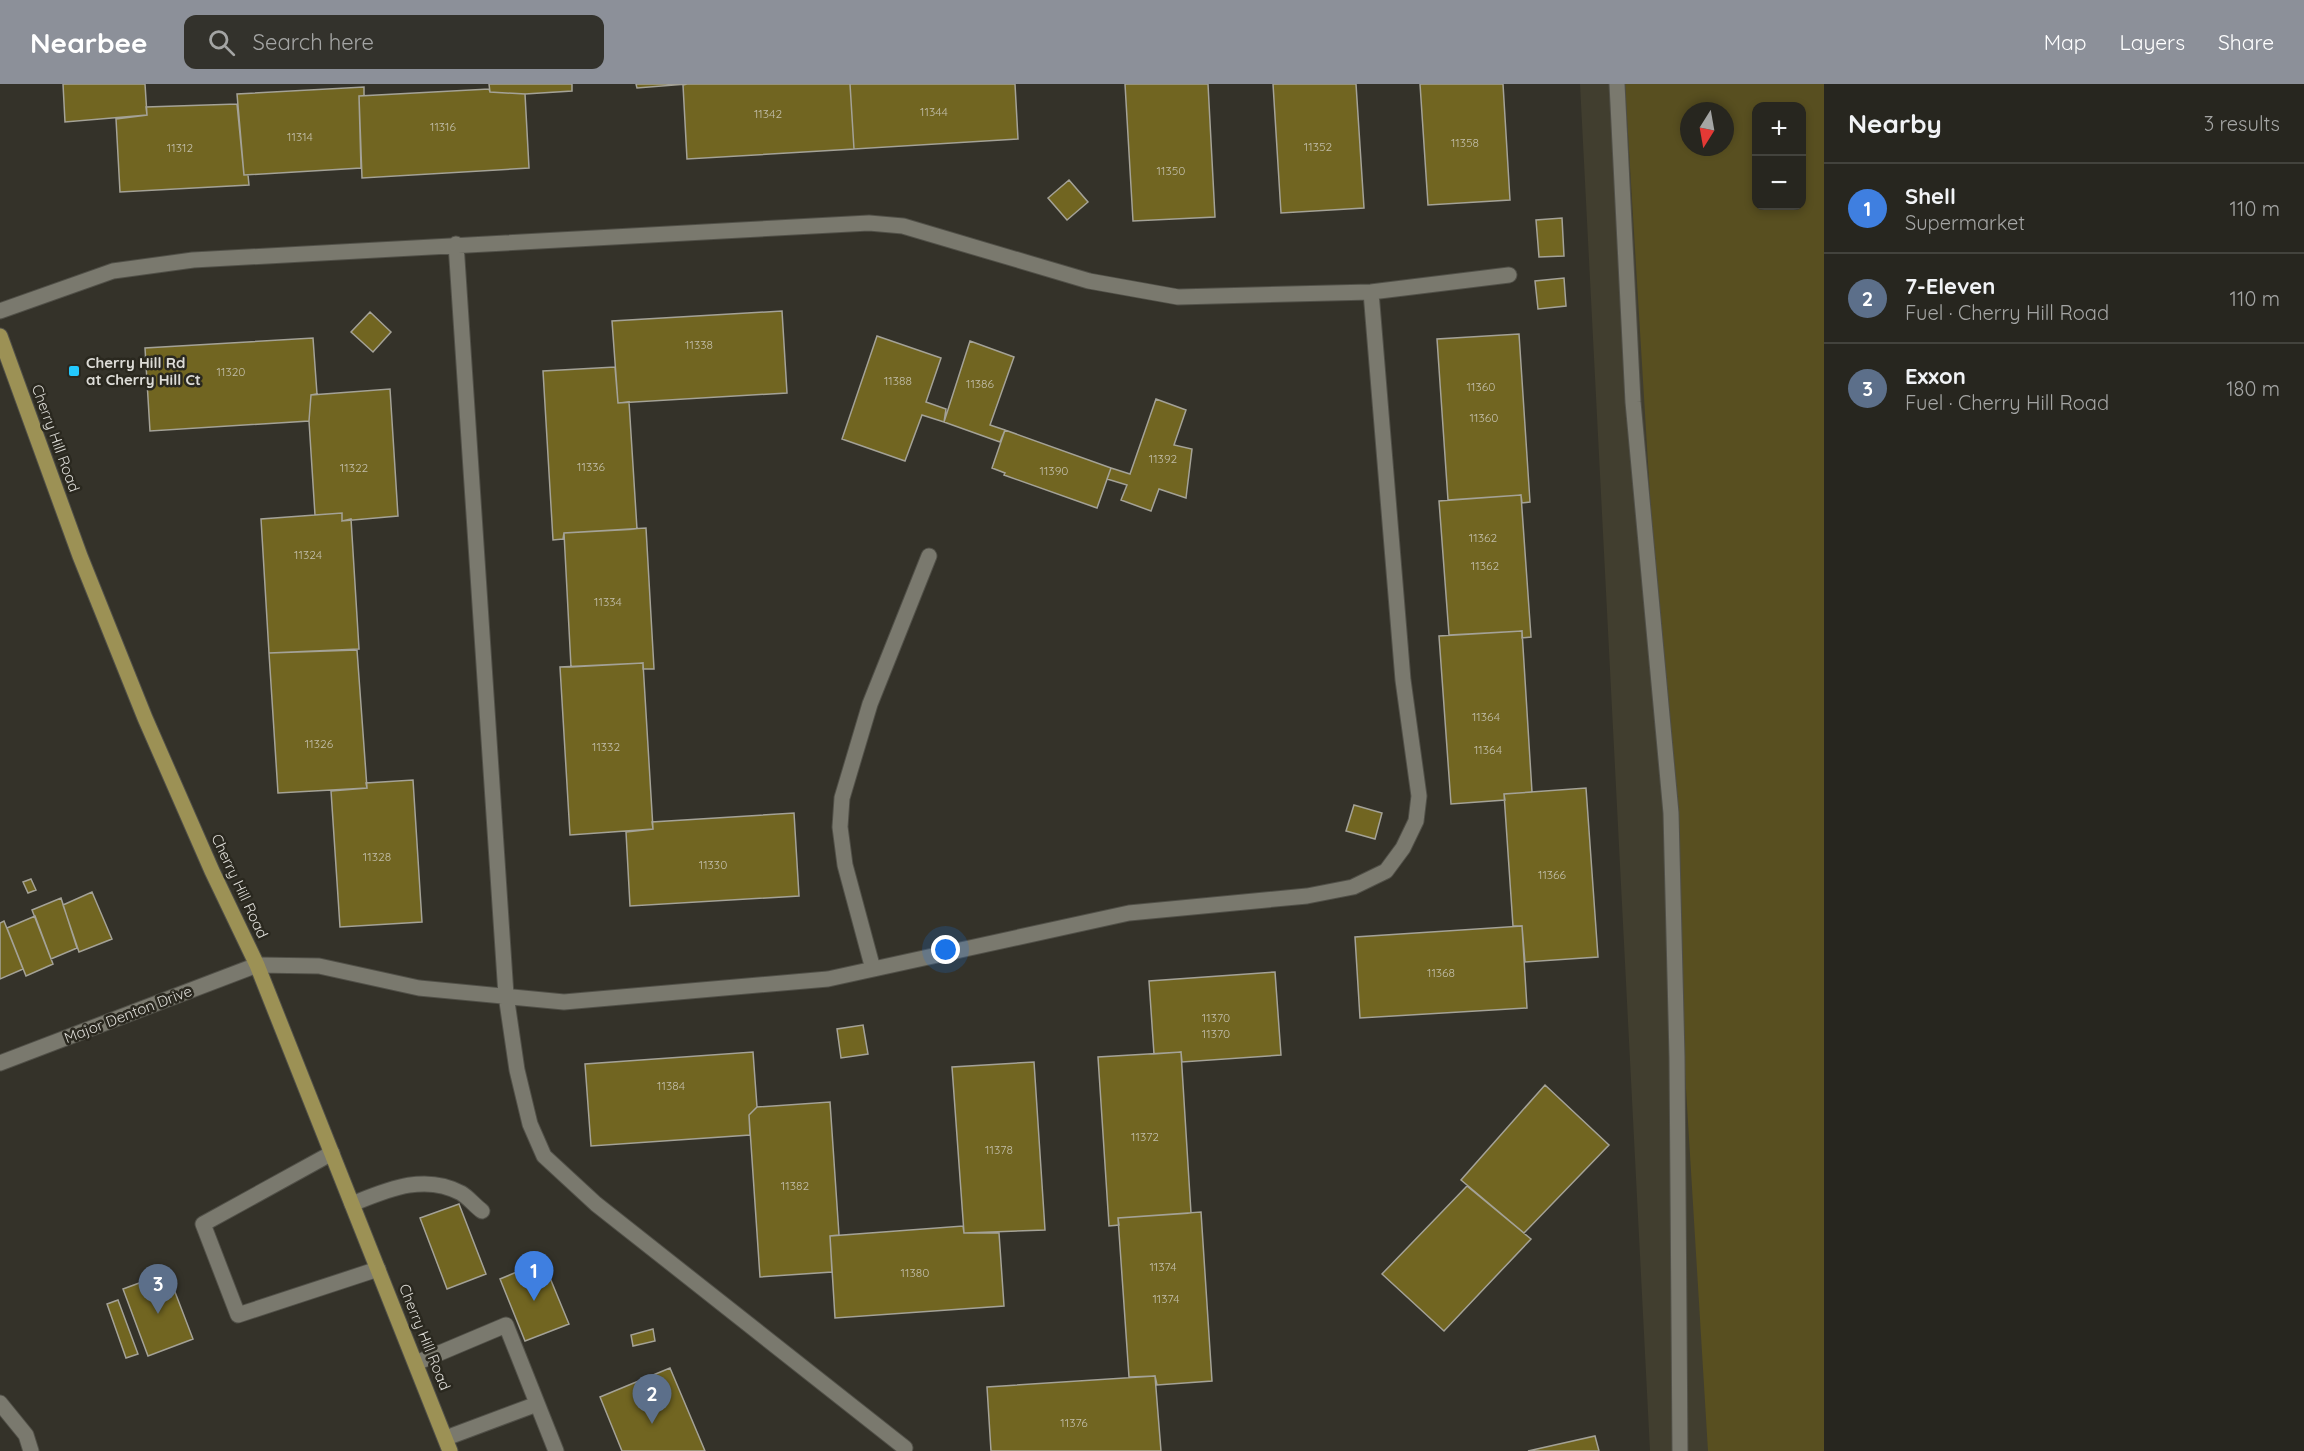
<!DOCTYPE html>
<meta charset="utf-8">
<style>
body{margin:0;font-family:Quicksand,sans-serif;background:#33322c;color:#f1f3f6}
.controls{position:absolute;right:18px;top:18px;display:grid;overflow:hidden;border-radius:12px;box-shadow:0 3px 9px #0003}
.controls button{width:54px;height:54px;display:grid;place-items:center;padding:0;border:0;border-bottom:2px solid #43433d;background:#27261f;color:#f1f3f6;font:30px sans-serif}
.compass{position:absolute;left:1680px;top:18px;width:54px;height:54px;border-radius:50%;background:#27261f;box-shadow:0 3px 9px #0003;rotate:191deg}
.you{position:absolute;left:946px;top:866px;width:21px;height:21px;margin:-15px;border:4px solid #fff;border-radius:50%;background:#1a73e8;box-shadow:0 0 0 9px #1a73e833}
.badge{display:grid;place-items:center;width:39px;height:39px;border-radius:50%;background:#8c9099;color:#fff;font-size:20px;font-weight:700}
.pin{position:absolute;translate:-50% -50px;filter:drop-shadow(0 2px 3px #0008)}
.pin::after{content:'';position:absolute;top:32px;width:21px;height:18px;background:inherit;clip-path:polygon(0 0,100% 0,50% 100%)}
.list{margin:0;padding:0;list-style:none}
h2{display:flex;justify-content:space-between;align-items:center;height:78px;margin:0;padding:0 24px;font-size:26px}
h2 small{font-size:20px;font-weight:400;color:#a4a5a4}
.list li{display:grid;grid-template-columns:39px 1fr auto;gap:18px;align-items:center;box-sizing:border-box;height:90px;padding:0 24px;border-top:2px solid #43433d}
.list b{display:block;font-size:22px;white-space:nowrap}
.list p{margin:0;font-size:20px;white-space:nowrap;color:#a4a5a4}
.list em{font-size:20px;font-style:normal;color:#a4a5a4}
.icon{flex:none;width:33px;height:33px;fill:none;stroke:currentColor;stroke-width:2;stroke-linecap:round;stroke-linejoin:round}
.map{position:relative;flex:none;width:1824px;height:1367px;overflow:hidden}
header{display:flex;align-items:center;gap:36px;box-sizing:border-box;height:84px;padding:0 30px;background:#8c9099;color:#fff}
header strong{font-size:28px}
nav{display:flex;gap:33px;margin-inline-start:auto;font-size:21px}
.search{width:420px;height:54px;background:#33322c;display:flex;align-items:center;gap:15px;box-sizing:border-box;padding:0 21px;border-radius:12px;color:#a4a5a4;font-size:22px}
main{display:flex}
aside{flex:1;background:#27261f}
.map>svg:first-child{display:block}
</style>
<header>
<strong>Nearbee</strong>
<div class="search"><svg class="icon" aria-label="search" viewBox="0 0 24 24"><circle cx="10" cy="10" r="6"/><path d="M15 15l6 6"/></svg>Search here</div>
<nav><a>Map</a><a>Layers</a><a>Share</a></nav>
</header>
<main>
<div class="map">
<svg width="1824" height="1367" viewBox="0 0 1824 1367">
<rect width="100%" height="100%" fill="#343229"/>
<path fill="#413e2f" fill-rule="evenodd" d="M 1580,0 L 1824,0 L 1824,1367 L 1650,1367 ZM 1756,22 L 1802,22 L 1802,122 L 1756,122 ZM 1689,27 L 1725,27 L 1725,63 L 1689,63 Z"/>
<path fill="#584f20" fill-rule="evenodd" d="M 1625,0 L 1824,0 L 1824,1367 L 1708,1367 ZM 1756,22 L 1802,22 L 1802,122 L 1756,122 ZM 1689,27 L 1725,27 L 1725,63 L 1689,63 Z"/>
<path fill="#716521" stroke="#a4a297" stroke-width="1.5" d="M 63,0 L 145,0 L 147,31 L 65,38 Z
M 489,0 L 572,0 L 572,7 L 525,10 L 490,8 Z
M 636,0 L 687,0 L 637,4 Z
M 687,0 L 850,0 L 854,65 L 687,75 L 683,1 Z
M 850,0 L 1015,0 L 1018,55 L 854,65 Z
M 1125,0 L 1208,0 L 1215,133 L 1133,137 Z
M 1273,0 L 1356,0 L 1364,124 L 1281,129 Z
M 1420,0 L 1503,0 L 1510,116 L 1428,121 Z
M 364,3 L 364,12 L 359,12 L 361,84 L 244,91 L 237,10 Z
M 489,5 L 490,8 L 525,10 L 529,84 L 362,94 L 359,12 Z
M 237,20 L 244,91 L 248,91 L 249,101 L 120,108 L 116,35 L 147,31 L 146,23 Z
M 1069,96 L 1088,118 L 1067,136 L 1048,114 Z
M 1562,134 L 1564,172 L 1539,173 L 1536,136 Z
M 1564,194 L 1566,222 L 1538,225 L 1535,197 Z
M 782,227 L 787,309 L 618,319 L 612,237 Z
M 370,228 L 391,248 L 373,268 L 351,248 Z
M 1519,250 L 1530,418 L 1522,419 L 1521,411 L 1448,416 L 1437,255 Z
M 877,252 L 941,274 L 926,318 L 946,325 L 944,338 L 922,331 L 905,377 L 842,355 Z
M 313,254 L 317,310 L 311,311 L 309,337 L 150,347 L 145,264 Z
M 970,257 L 1014,273 L 990,341 L 1005,346 L 1000,358 L 944,338 Z
M 615,283 L 618,319 L 629,318 L 637,445 L 564,449 L 563,455 L 553,456 L 543,287 Z
M 390,305 L 398,432 L 342,437 L 342,429 L 315,431 L 309,337 L 311,311 Z
M 1156,315 L 1186,326 L 1174,361 L 1192,365 L 1186,414 L 1159,405 L 1151,427 L 1121,416 L 1127,401 L 1107,395 L 1111,384 L 1130,390 Z
M 1005,346 L 1111,384 L 1097,424 L 1004,391 L 1005,389 L 992,384 Z
M 1521,411 L 1531,553 L 1522,554 L 1522,547 L 1449,551 L 1439,417 Z
M 342,429 L 342,437 L 351,435 L 359,565 L 269,569 L 261,435 Z
M 646,444 L 654,585 L 643,585 L 643,579 L 571,583 L 564,449 Z
M 1522,547 L 1532,708 L 1504,710 L 1505,716 L 1451,720 L 1439,552 Z
M 357,566 L 367,704 L 278,709 L 269,569 Z
M 643,579 L 653,745 L 570,751 L 560,583 Z
M 413,696 L 422,838 L 340,843 L 331,707 L 367,704 L 366,699 Z
M 1586,704 L 1598,873 L 1525,878 L 1522,842 L 1513,842 L 1504,710 Z
M 1354,721 L 1382,729 L 1375,755 L 1346,747 Z
M 794,729 L 799,812 L 630,822 L 626,748 L 653,745 L 652,738 Z
M 31,795 L 36,806 L 28,809 L 23,798 Z
M 92,808 L 112,855 L 79,868 L 63,821 Z
M 61,814 L 77,864 L 51,875 L 32,826 Z
M 35,832 L 53,880 L 26,892 L 7,844 Z
M 4,837 L 23,885 L 0,895 L 0,839 Z
M 1522,842 L 1527,924 L 1360,934 L 1355,853 Z
M 1275,888 L 1281,971 L 1182,978 L 1181,968 L 1154,970 L 1149,897 Z
M 863,941 L 868,970 L 841,974 L 837,945 Z
M 753,968 L 757,1023 L 749,1031 L 750,1051 L 591,1062 L 585,980 Z
M 1181,968 L 1191,1129 L 1118,1134 L 1119,1141 L 1109,1142 L 1098,973 Z
M 1034,978 L 1045,1146 L 964,1149 L 952,983 Z
M 1545,1001 L 1609,1061 L 1524,1149 L 1461,1096 Z
M 830,1018 L 839,1151 L 830,1152 L 832,1188 L 760,1193 L 749,1031 L 757,1023 Z
M 1467,1102 L 1531,1155 L 1444,1247 L 1382,1190 Z
M 459,1120 L 486,1190 L 447,1205 L 420,1134 Z
M 1201,1128 L 1212,1297 L 1157,1301 L 1155,1292 L 1129,1293 L 1118,1134 Z
M 963,1142 L 964,1149 L 999,1149 L 1004,1222 L 835,1234 L 830,1152 Z
M 543,1177 L 569,1240 L 525,1257 L 500,1195 Z
M 150,1195 L 152,1202 L 170,1195 L 193,1255 L 148,1272 L 123,1205 Z
M 118,1216 L 138,1270 L 126,1274 L 107,1220 Z
M 653,1245 L 655,1257 L 633,1262 L 631,1251 Z
M 670,1284 L 705,1367 L 622,1367 L 600,1313 Z
M 1155,1292 L 1161,1367 L 991,1367 L 987,1303 Z
M 1595,1352 L 1599,1367 L 1528,1367 Z"/>
<g fill="none" stroke-linecap="round" stroke-linejoin="round">
<g stroke="#515048" stroke-width="17">
<path id="minor" d="M 1617,0 L 1633,318 L 1671,729 L 1677,973 L 1680,1367
M 456,160 L 506,911 L 517,986 L 530,1040 L 544,1072 L 596,1120 L 905,1364
M 0,227 L 113,187 L 193,176 L 869,139 L 903,142 L 1089,197 L 1178,213 L 1371,208 L 1509,191
M 873,885 L 845,781 L 840,743 L 842,714 L 870,620 L 929,472
M 0,979 L 257,881 L 319,882 L 419,904 L 564,918 L 828,895 L 1129,829 L 1307,812 L 1353,803 L 1386,787 L 1403,764 L 1416,737 L 1419,712 L 1403,596 L 1371,208
M 332,1069 L 203,1140 L 238,1231 L 378,1185
M 352,1120 C 387,1106 424,1089 461,1109 C 468,1113 475,1122 482,1127
M 416,1279 L 506,1241 L 556,1367
M 0,1319 L 26,1351 L 31,1367
M 446,1354 L 537,1320"/>
</g>
<g stroke="#515048" stroke-width="17">
<path id="major" d="M 0,252 L 80,472 L 145,634 L 212,787 L 257,881 L 450,1367"/>
</g>
<use href="#minor" stroke="#7a796e" stroke-width="15"/>
<use href="#major" stroke="#9c9155" stroke-width="15"/>
</g>
<rect fill="#23c9fe" stroke="#2a281f" stroke-width="2" x="68" y="281" width="12" height="12" rx="3"/>
<g text-anchor="middle" dominant-baseline="central" stroke-width="5" stroke-linejoin="round" paint-order="stroke">
<g font-size="12" fill="#c2beaa">
<text x="934" y="27">11344</text>
<text x="768" y="29">11342</text>
<text x="443" y="42">11316</text>
<text x="300" y="52">11314</text>
<text x="1465" y="58">11358</text>
<text x="1318" y="62">11352</text>
<text x="180" y="63">11312</text>
<text x="1171" y="86">11350</text>
<text x="699" y="260">11338</text>
<text x="231" y="287">11320</text>
<text x="898" y="296">11388</text>
<text x="980" y="299">11386</text>
<text x="1481" y="302">11360</text>
<text x="1484" y="333">11360</text>
<text x="1163" y="374">11392</text>
<text x="591" y="382">11336</text>
<text x="354" y="383">11322</text>
<text x="1054" y="386">11390</text>
<text x="1483" y="453">11362</text>
<text x="308" y="470">11324</text>
<text x="1485" y="481">11362</text>
<text x="608" y="517">11334</text>
<text x="1486" y="632">11364</text>
<text x="319" y="659">11326</text>
<text x="606" y="662">11332</text>
<text x="1488" y="665">11364</text>
<text x="377" y="772">11328</text>
<text x="713" y="780">11330</text>
<text x="1552" y="790">11366</text>
<text x="1441" y="888">11368</text>
<text x="1216" y="933">11370</text>
<text x="1216" y="949">11370</text>
<text x="671" y="1001">11384</text>
<text x="1145" y="1052">11372</text>
<text x="999" y="1065">11378</text>
<text x="795" y="1101">11382</text>
<text x="1163" y="1182">11374</text>
<text x="915" y="1188">11380</text>
<text x="1166" y="1214">11374</text>
<text x="1074" y="1338">11376</text>
</g>
<g font-size="15" font-weight="bold" fill="#dddcd7" stroke="#2a281f" text-anchor="start">
<text x="86" y="278">Cherry Hill Rd<tspan x="86" dy="17">at Cherry Hill Ct</tspan></text>
</g>
<g font-size="15" fill="#dddcd7" stroke="#2a281f">
<text transform="translate(56 354) rotate(70)">Cherry Hill Road</text>
<text transform="translate(240 802) rotate(65)">Cherry Hill Road</text>
<text transform="translate(128 930) rotate(-21)">Major Denton Drive</text>
<text transform="translate(425 1253) rotate(68)">Cherry Hill Road</text>
</g>
</g>
</svg>
<div class="controls">
<button>+</button>
<button>−</button>
</div>
<svg class="compass" viewBox="-18 -18 36 36"><path d="M0-13l5 13h-10z" fill="#e53935"/><path d="M0 13l5-13h-10z" fill="#a4a5a4"/></svg>
<div class="you"></div>
<div class="pin badge" style="left:534px;top:1217px;background:#3f7fe0">1</div>
<div class="pin badge" style="left:652px;top:1340px;background:#5c6f8a">2</div>
<div class="pin badge" style="left:158px;top:1230px;background:#5c6f8a">3</div>
</div>
<aside>
<h2>Nearby<small>3 results</small></h2>
<ul class="list">
<li><span class="badge" style="background:#3f7fe0">1</span><div><b>Shell</b><p>Supermarket</p></div><em>110 m</em></li>
<li><span class="badge" style="background:#5c6f8a">2</span><div><b>7-Eleven</b><p>Fuel · Cherry Hill Road</p></div><em>110 m</em></li>
<li><span class="badge" style="background:#5c6f8a">3</span><div><b>Exxon</b><p>Fuel · Cherry Hill Road</p></div><em>180 m</em></li>
</ul>
</aside>
</main>
